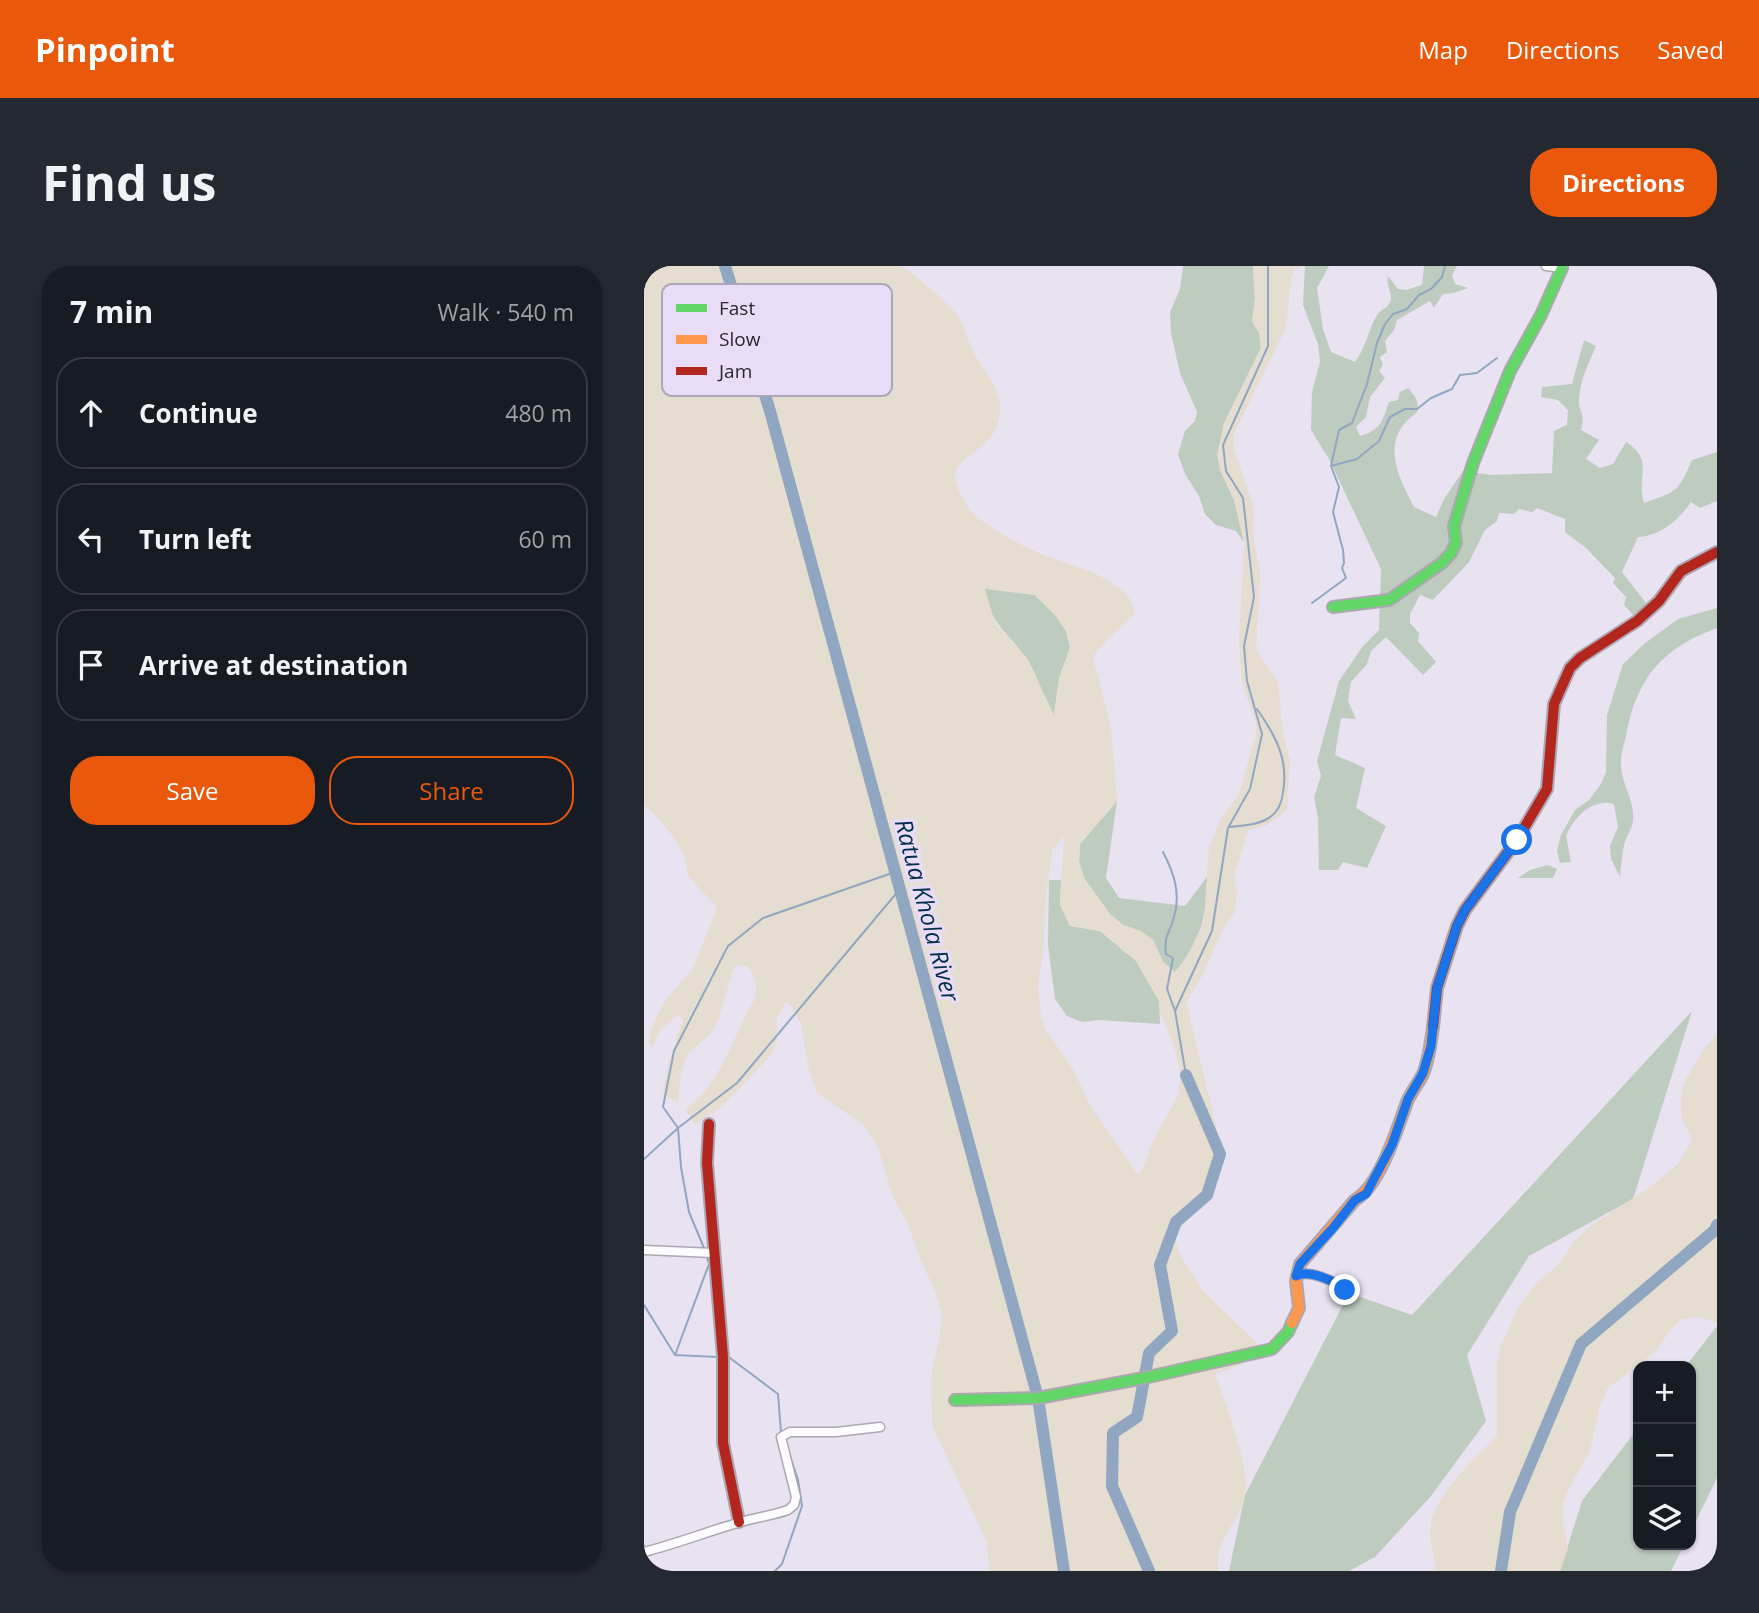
<!DOCTYPE html>
<meta charset="utf-8">
<style>
body{margin:0;font-family:"Open Sans",sans-serif;background:#242831;color:#f1f3f6}
.controls{position:absolute;right:21px;bottom:21px;display:grid;overflow:hidden;border-radius:14px;box-shadow:0 2px 5px #0004}
.controls button{width:63px;height:63px;display:grid;place-items:center;padding:0;border:0;border-bottom:2px solid #363941;background:#171b24;color:#f1f3f6;font:35px sans-serif}
.stop{position:absolute;width:21px;height:21px;margin:-16px;border:5px solid #1a73e8;border-radius:50%;background:#fff}
.stop.end{background:#1a73e8;border-color:#fff;box-shadow:0 2px 7px #0008}
.list{margin:0;padding:0;list-style:none}
h2{display:flex;justify-content:space-between;align-items:center;height:91px;margin:0;padding:0 28px;font-size:30px}
h2 small{font-size:23px;font-weight:400;color:#9ea1a6}
.list li{display:grid;grid-template-columns:46px 1fr auto;gap:21px;align-items:center;box-sizing:border-box;height:112px;margin:0 14px 14px;padding:0 14px;border:2px solid #363941;border-radius:28px}
.list b{display:block;font-size:26px;white-space:nowrap}
.list em{font-size:23px;font-style:normal;color:#9ea1a6}
.actions{display:flex;gap:14px;padding:21px 28px}
.actions a{flex:1;padding:16px 0;border:2px solid #ea580c;border-radius:28px;text-align:center;font-size:24px;color:#ea580c}
.actions .main{background:#ea580c;color:#fff}
.icon{flex:none;width:38px;height:38px;fill:none;stroke:currentColor;stroke-width:2;stroke-linecap:round;stroke-linejoin:round}
.map{position:relative;flex:none;width:1073px;height:1305px;overflow:hidden;border-radius:28px}
header{display:flex;align-items:center;gap:42px;box-sizing:border-box;height:98px;padding:0 35px;background:#ea580c;color:#fff}
header strong{font-size:33px}
nav{display:flex;gap:38px;margin-inline-start:auto;font-size:24px}
.intro{display:flex;align-items:center;justify-content:space-between;box-sizing:border-box;height:168px;padding:0 42px}
h1{margin:0;font-size:49px}
.button{padding:18px 32px;border-radius:28px;background:#ea580c;color:#fff;font-size:24px;font-weight:700}
main{display:flex;gap:42px;padding:0 42px}
aside{flex:1;background:#171b24;border-radius:28px;box-shadow:0 2px 5px #0004}
.map>svg:first-child{display:block}
</style>
<header>
<strong>Pinpoint</strong>
<nav><a>Map</a><a>Directions</a><a>Saved</a></nav>
</header>
<div class="intro"><h1>Find us</h1><a class="button">Directions</a></div>
<main>
<aside>
<h2>7 min<small>Walk · 540 m</small></h2>
<ul class="list">
<li><svg class="icon" aria-label="ahead" viewBox="0 0 24 24"><path d="M12 20V5M6 11l6-6 6 6"/></svg><div><b>Continue</b></div><em>480 m</em></li>
<li><svg class="icon" aria-label="left" viewBox="0 0 24 24"><path d="M17 20v-9H6M10 6l-5 5 5 5"/></svg><div><b>Turn left</b></div><em>60 m</em></li>
<li><svg class="icon" aria-label="arrive" viewBox="0 0 24 24"><path d="M6 21V4h12l-3 4 3 4H6"/></svg><div><b>Arrive at destination</b></div></li>
</ul>
<div class="actions"><a class="main">Save</a><a>Share</a></div>
</aside>
<div class="map">
<svg width="1073" height="1305" viewBox="0 0 1073 1305">
<rect width="100%" height="100%" fill="#e9e2f0"/>
<path fill="#becbbf" d="M 539,0 L 609,0 L 611,33 L 608,55 L 615,67 L 617,82 L 580,157 L 576,204 L 590,234 L 600,276 L 592,265 L 572,259 L 561,248 L 555,230 L 541,208 L 534,188 L 541,165 L 551,155 L 553,146 L 536,107 L 527,67 L 526,46 L 536,23 Z
M 661,0 L 685,0 L 673,22 L 679,63 L 687,86 L 711,96 C 722,82 724,64 733,49 C 737,43 747,41 747,32 C 747,24 742,19 744,10 L 754,23 L 762,24 L 778,19 L 780,0 L 813,0 L 808,9 L 811,18 L 824,22 L 810,27 L 799,28 L 790,42 L 786,35 L 753,54 L 750,64 L 741,75 L 743,86 L 736,91 L 739,99 L 735,105 L 741,112 L 726,131 L 722,151 L 712,161 L 716,170 C 736,165 739,154 745,136 L 754,134 L 756,126 L 764,122 C 772,131 775,135 773,146 C 769,150 764,153 761,157 C 738,183 758,217 770,241 L 792,251 L 800,233 L 819,205 L 848,209 L 908,207 L 910,165 L 923,159 L 924,144 L 914,134 L 897,131 L 898,121 L 928,118 L 940,74 L 952,80 C 945,97 936,114 935,133 C 934,147 942,145 937,164 L 955,174 L 942,193 L 956,202 L 969,198 L 982,176 C 1011,195 992,208 1000,237 C 1034,225 1034,226 1048,194 L 1073,186 L 1073,235 L 1056,242 L 1047,236 C 1035,254 1016,270 994,271 L 978,306 L 1002,337 L 990,350 L 980,339 L 982,331 L 969,317 L 971,312 L 941,281 L 921,266 L 921,253 L 893,242 L 888,246 L 875,243 L 870,248 L 855,247 L 853,255 L 841,264 L 825,296 L 789,334 L 776,329 L 766,348 L 766,357 L 775,367 L 774,375 L 792,396 L 779,409 L 742,371 L 727,385 L 723,398 L 707,416 L 704,435 L 712,453 L 697,452 L 691,489 L 721,502 L 712,542 L 742,560 L 723,602 L 699,596 L 694,604 L 675,604 L 674,551 L 670,531 L 677,510 L 673,495 L 695,415 L 719,380 L 735,364 L 737,303 L 685,193 L 667,164 L 668,126 L 676,96 L 674,78 L 659,39 Z
M 341,322 L 391,329 L 412,350 L 422,365 L 426,382 L 415,412 L 410,450 C 400,434 396,417 387,400 C 373,373 341,356 341,322 Z
M 1073,342 L 1073,362 C 1018,382 992,413 982,470 C 980,478 977,488 977,496 C 976,517 991,533 989,554 C 989,562 982,570 980,579 C 978,589 977,600 976,611 L 967,593 L 966,580 L 974,561 L 970,538 C 949,532 930,551 922,570 L 927,596 L 916,597 L 913,585 L 917,569 L 931,544 L 945,534 L 957,518 L 962,506 L 963,449 L 979,398 L 1000,378 L 1034,353 Z
M 473,535 L 462,612 L 475,632 L 541,640 L 563,611 C 563,650 557,675 531,706 L 519,696 L 509,674 L 497,665 L 479,659 L 466,648 L 440,612 L 435,596 L 436,578 Z
M 904,599 L 913,603 L 909,612 L 874,612 L 886,604 Z
M 405,614 L 417,614 L 416,639 L 426,660 L 456,665 L 492,695 L 515,735 L 516,758 L 454,754 L 438,756 L 423,750 L 411,733 L 404,679 Z
M 1048,745 L 989,933 L 885,990 L 823,1089 L 842,1155 L 787,1230 L 731,1291 L 705,1305 L 585,1305 L 601,1229 L 705,1027 L 768,1049 Z
M 1073,1060 L 1073,1212 L 1047,1265 L 1047,1100 L 1042,1100 Z
M 994,1162 L 994,1279 L 1040,1279 L 1027,1305 L 916,1305 L 938,1235 Z"/>
<path fill="#e5ddcf" fill-rule="evenodd" d="M 0,0 L 258,0 C 274,13 292,26 307,42 C 318,53 320,64 326,79 C 337,106 367,127 352,162 C 336,197 288,188 325,242 C 331,251 341,257 350,263 C 367,274 383,282 402,290 C 428,300 457,306 479,325 C 486,330 488,340 491,348 C 480,358 454,381 449,392 L 467,463 L 473,535 L 436,578 L 435,596 L 440,612 L 466,648 L 479,659 L 497,665 L 509,674 L 519,696 L 531,706 L 542,693 L 560,655 L 565,581 L 577,553 L 595,528 L 612,469 L 612,456 L 601,426 L 597,406 L 595,375 L 600,276 L 590,234 L 576,204 L 573,189 L 580,157 L 617,82 L 615,67 L 608,55 L 611,33 L 609,0 L 661,0 L 650,3 C 643,24 646,43 641,64 L 589,170 L 590,183 L 610,242 L 609,267 L 616,307 L 612,384 L 634,416 L 639,469 L 646,493 L 643,544 L 623,559 L 604,564 L 590,610 L 593,629 L 590,647 L 579,663 L 557,712 L 542,736 L 575,872 L 577,896 L 563,929 L 538,948 L 532,956 L 531,973 L 536,989 L 560,1026 L 616,1080 C 605,1098 591,1102 571,1107 C 580,1136 607,1202 601,1229 C 596,1259 570,1269 574,1305 L 346,1305 L 342,1274 L 288,1159 L 287,1109 L 296,1070 L 298,1047 L 291,1026 L 272,982 L 265,960 L 249,931 L 233,879 L 220,859 L 173,827 L 165,804 L 157,758 L 148,741 L 142,736 L 133,752 L 132,779 L 127,789 L 78,841 L 51,858 L 41,843 C 74,821 87,779 104,744 C 115,730 114,716 104,701 L 96,699 L 89,703 L 75,753 L 66,768 L 44,787 L 37,806 L 34,837 L 19,828 L 24,799 L 39,754 L 34,749 L 16,764 L 8,782 L 5,775 L 11,753 L 21,735 L 49,702 L 73,642 C 66,631 54,623 47,613 C 42,607 43,599 41,592 C 34,573 15,552 0,539 ZM 341,323 L 391,329 L 412,350 L 422,365 L 426,382 L 415,412 L 410,449 L 383,392 L 351,357 ZM 420,570 L 416,639 L 426,660 L 456,665 L 492,695 L 515,735 L 516,746 L 530,780 L 536,803 L 535,827 L 508,877 L 501,899 L 494,909 L 445,838 L 430,805 L 401,763 L 397,751 L 394,719 L 399,688 L 402,630 L 408,584 Z
M 1073,768 L 1073,1057 L 1055,1051 L 1038,1053 L 1026,1064 L 1012,1085 L 964,1122 L 955,1143 L 946,1185 L 925,1222 L 919,1237 L 919,1256 L 924,1283 L 916,1305 L 791,1305 C 792,1292 786,1280 786,1267 C 785,1234 831,1192 853,1170 L 853,1097 L 857,1079 L 875,1040 L 891,1019 L 916,997 L 930,975 L 948,959 L 1006,921 L 1034,898 L 1047,876 L 1047,871 L 1037,851 L 1037,829 L 1040,817 L 1058,786 Z"/>
<g fill="none" stroke-linecap="round" stroke-linejoin="round">
<path stroke="#91a7c1" stroke-width="2" d="M 687,200 L 713,193 L 735,175 L 746,151 L 761,143 L 773,143 L 787,132 L 808,123 L 816,109 L 833,107 L 853,92
M 668,337 L 702,312 L 698,302 L 700,297 L 699,284 L 689,246 L 695,221 L 687,200 L 695,164 L 708,157 L 723,118 L 733,77 L 741,58 L 749,48 L 763,43 L 775,29 L 787,23 L 798,11 L 801,0
M 585,561 C 598,560 612,559 623,553 C 634,547 638,537 639,526 C 645,493 631,469 613,443
M 519,586 C 530,607 537,628 530,651 C 525,669 520,668 522,688 L 529,692 L 523,723 L 531,745
M 542,809 L 531,745 L 568,665 L 584,562 L 606,523 L 618,468 L 603,415 L 600,380 L 610,331 L 599,232 L 582,205 L 579,179 L 624,80 L 624,0
M 0,893 L 34,862 L 93,817 L 256,623
M 60,982 L 45,946 L 37,901 L 34,862 L 19,841 L 30,785 L 84,680 L 119,652 L 251,606
M 0,1039 L 31,1089 L 73,1091
M 31,1089 L 65,998 L 63,991
M 82,1091 L 86,1092 L 134,1128 L 137,1167
M 131,1305 L 138,1298 L 158,1240 L 154,1214 L 142,1178"/>
<path stroke="#91a7c1" stroke-width="12" d="M 81,0 L 126,145 L 394,1132 L 420,1305
M 505,1305 L 468,1220 L 469,1167 L 493,1151 L 505,1087 L 528,1065 L 516,999 L 532,956 L 563,929 L 576,888 L 542,809
M 857,1305 L 866,1246 L 937,1078 L 1071,964 L 1073,959"/>
<g stroke="#aca7b1" stroke-width="11">
<path id="street" d="M 902,0 L 918,2 L 919,0
M 0,984 L 70,987
M 652,1010 C 664,1003 691,1015 701,1024
M 0,1286 C 31,1278 60,1267 90,1258 C 108,1252 127,1250 144,1244 L 150,1239 L 152,1231 L 137,1171 L 146,1166 L 192,1166 L 236,1161"/>
</g>
<g stroke="#aca7b1" stroke-width="14">
<path id="fast" d="M 689,341 L 745,334 L 798,297 L 807,287 L 812,277 L 810,260 L 829,197 L 866,105 L 897,49 L 918,2
M 311,1134 L 394,1132 L 500,1112 L 628,1083 L 644,1066 L 648,1057"/>
</g>
<g stroke="#aca7b1" stroke-width="14">
<path id="slow" d="M 648,1057 L 655,1042 L 652,1015 L 656,998 L 711,934 C 736,920 753,863 763,836 C 767,826 774,818 779,808 C 785,793 787,776 789,761"/>
</g>
<g stroke="#aca7b1" stroke-width="14">
<path id="jam" d="M 789,761 L 793,722 L 813,660 L 821,644 L 873,574 L 903,523 L 910,438 L 926,402 L 936,392 L 993,355 L 1015,335 L 1037,305 L 1073,286
M 65,858 L 63,897 L 79,1091 L 79,1177 L 95,1256"/>
</g>
<use href="#street" stroke="#fcfbfd" stroke-width="8"/>
<use href="#fast" stroke="#63d668" stroke-width="10"/>
<use href="#slow" stroke="#ff974d" stroke-width="10"/>
<use href="#jam" stroke="#b3261e" stroke-width="10"/>
</g>
<g fill="none" stroke-linecap="round" stroke-linejoin="round">
<path stroke="#1a73e8" stroke-width="9" d="M 701,1024 C 691,1015 665,1003 652,1010 L 656,998 L 689,962 L 711,934 L 722,928 L 748,879 L 764,833 L 779,807 L 787,780 L 793,722 L 813,660 L 821,644 L 873,574"/>
</g>
<g text-anchor="middle" dominant-baseline="central" stroke-width="7" stroke-linejoin="round" paint-order="stroke">
<g font-size="24" font-style="italic" fill="#012e4d" stroke="#e8dcf6">
<text transform="translate(284 644) rotate(75)">Ratua Khola River</text>
</g>
</g>
<rect x="18" y="18" width="230" height="112" rx="10" fill="#e8dcf6" stroke="#afa5bb" stroke-width="2"/>
<rect x="32" y="38" width="31" height="8" fill="#63d668"/>
<rect x="32" y="69" width="31" height="9" fill="#ff974d"/>
<rect x="32" y="101" width="31" height="8" fill="#b3261e"/>
<g font-size="19" fill="#2b2630">
<text x="75" y="49">Fast</text>
<text x="75" y="80">Slow</text>
<text x="75" y="112">Jam</text>
</g>
</svg>
<div class="controls">
<button>+</button>
<button>−</button>
<button><svg class="icon" aria-label="layers" viewBox="0 0 24 24"><path d="M12 4l9 5-9 5-9-5zM3 14l9 5 9-5"/></svg></button>
</div>
<div class="stop" style="left:873px;top:574px"></div>
<div class="stop end" style="left:701px;top:1024px"></div>
</div>
</main>
